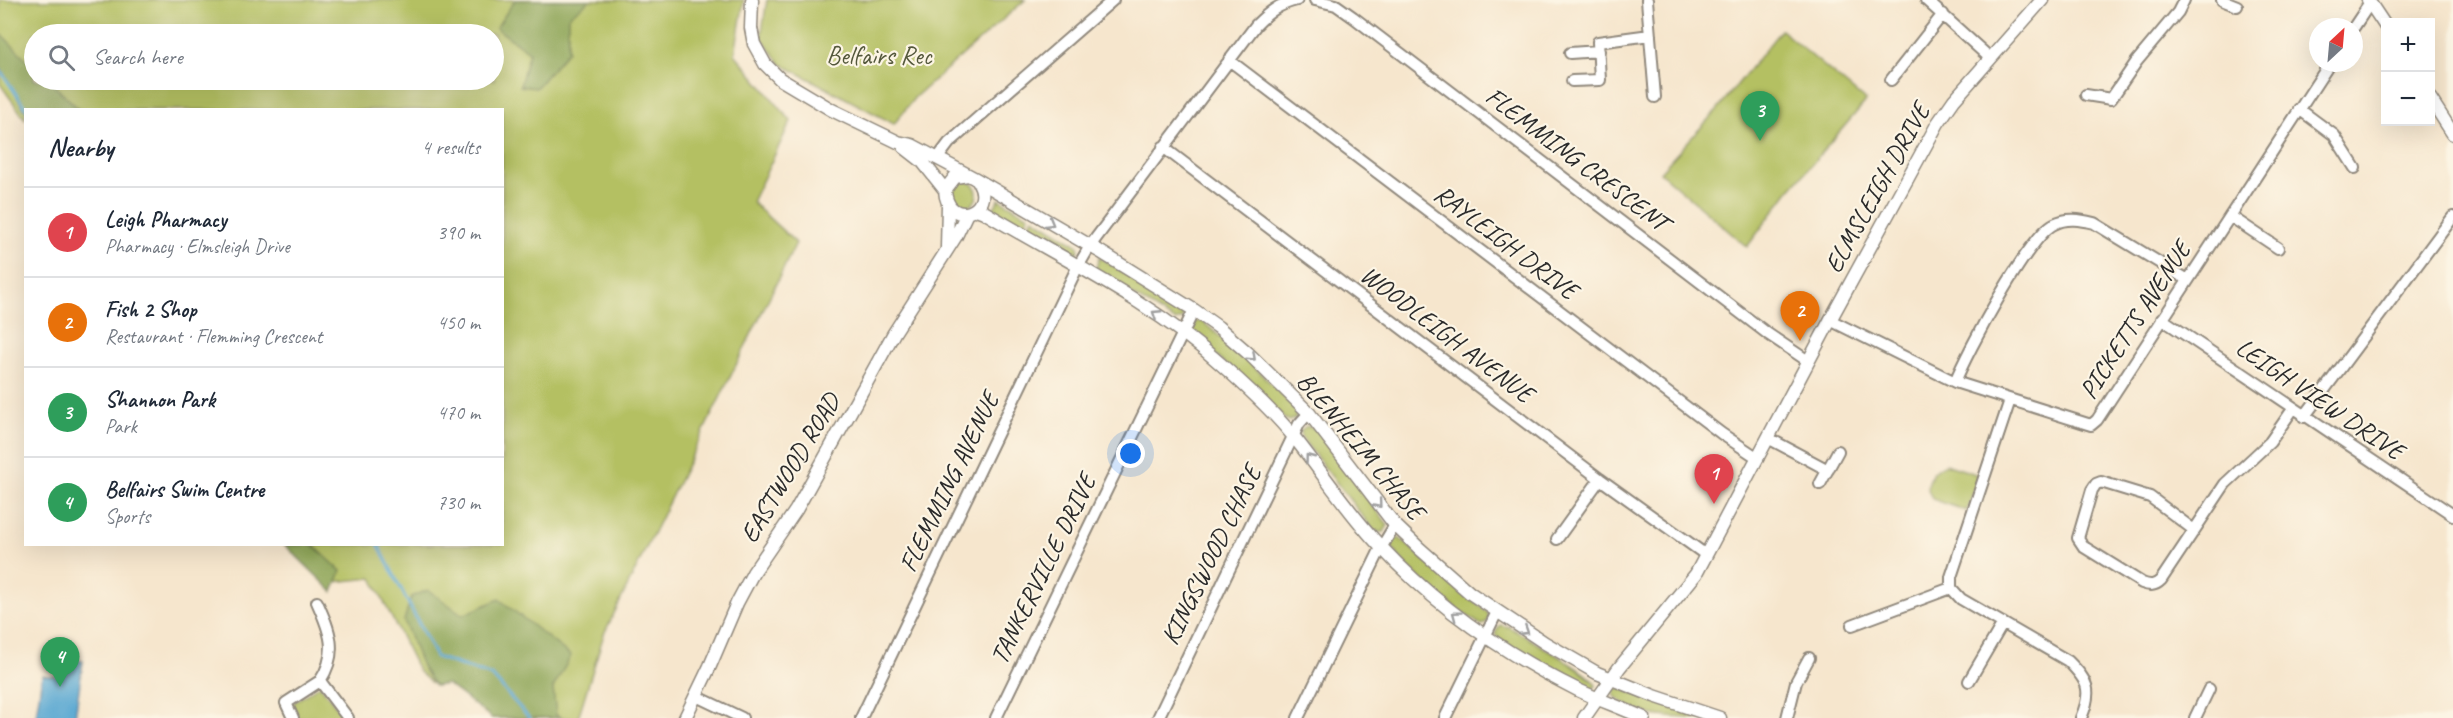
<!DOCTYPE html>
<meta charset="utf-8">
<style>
body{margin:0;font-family:Caveat,sans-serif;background:#f2f2f3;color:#1f2937}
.controls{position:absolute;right:18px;top:18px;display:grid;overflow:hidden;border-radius:0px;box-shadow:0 6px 24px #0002}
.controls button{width:54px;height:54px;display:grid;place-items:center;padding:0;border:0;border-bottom:2px solid #e0e1e3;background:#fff;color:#1f2937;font:30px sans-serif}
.compass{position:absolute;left:2309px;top:18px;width:54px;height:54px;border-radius:50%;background:#fff;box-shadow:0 6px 24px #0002;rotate:26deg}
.you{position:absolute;left:1131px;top:454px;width:21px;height:21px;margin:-15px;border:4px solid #fff;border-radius:50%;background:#1a73e8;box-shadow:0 0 0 9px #1a73e833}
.badge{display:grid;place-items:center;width:39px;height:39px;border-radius:50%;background:#0b8043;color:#fff;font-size:20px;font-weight:700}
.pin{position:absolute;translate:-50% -50px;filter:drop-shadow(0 2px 3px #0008)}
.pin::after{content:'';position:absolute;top:32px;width:21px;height:18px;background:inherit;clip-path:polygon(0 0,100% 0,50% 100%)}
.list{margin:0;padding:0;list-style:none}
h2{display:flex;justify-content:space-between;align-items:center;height:78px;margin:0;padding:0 24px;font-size:26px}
h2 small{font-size:20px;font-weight:400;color:#747a83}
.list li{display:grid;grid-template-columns:39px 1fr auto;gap:18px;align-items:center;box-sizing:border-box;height:90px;padding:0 24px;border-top:2px solid #e0e1e3}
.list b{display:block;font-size:22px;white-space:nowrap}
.list p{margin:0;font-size:20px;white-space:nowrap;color:#747a83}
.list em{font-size:20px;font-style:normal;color:#747a83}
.icon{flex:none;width:33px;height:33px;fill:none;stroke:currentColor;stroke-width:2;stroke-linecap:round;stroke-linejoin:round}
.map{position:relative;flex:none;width:2453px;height:718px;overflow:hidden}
.search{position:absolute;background:#fff;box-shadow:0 6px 24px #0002;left:24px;top:24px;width:480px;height:66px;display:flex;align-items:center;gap:15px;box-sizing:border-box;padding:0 21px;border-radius:33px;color:#747a83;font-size:22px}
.panel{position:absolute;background:#fff;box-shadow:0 6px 24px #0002;left:24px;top:108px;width:480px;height:438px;border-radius:0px}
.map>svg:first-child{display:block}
</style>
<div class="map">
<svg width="2453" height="718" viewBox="0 0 2453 718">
<rect width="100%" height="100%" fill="#fcf5e5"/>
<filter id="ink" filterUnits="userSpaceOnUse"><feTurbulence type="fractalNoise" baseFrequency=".0167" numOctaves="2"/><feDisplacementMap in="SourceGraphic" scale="12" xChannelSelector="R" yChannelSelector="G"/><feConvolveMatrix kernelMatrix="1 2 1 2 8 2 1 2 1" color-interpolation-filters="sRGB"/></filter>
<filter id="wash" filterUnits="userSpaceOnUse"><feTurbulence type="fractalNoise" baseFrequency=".008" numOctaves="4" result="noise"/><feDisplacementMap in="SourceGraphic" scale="24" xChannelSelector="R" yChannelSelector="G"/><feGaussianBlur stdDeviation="1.35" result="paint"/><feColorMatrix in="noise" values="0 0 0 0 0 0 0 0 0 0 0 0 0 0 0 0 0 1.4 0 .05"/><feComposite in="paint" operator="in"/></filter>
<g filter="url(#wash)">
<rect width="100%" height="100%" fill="#f6e6cd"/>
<path fill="#b4c062" stroke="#707646" stroke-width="1.5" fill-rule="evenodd" d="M 0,0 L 744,0 L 735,54 L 791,121 L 752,202 L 796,243 L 604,634 L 578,718 L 492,718 L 447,684 L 435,686 L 419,672 L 372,578 L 334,582 L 293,545 L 502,544 L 502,110 L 26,110 L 25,119 L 0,84 ZM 34,34 L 494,34 L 494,80 L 34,80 Z
M 767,0 L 1025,0 L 915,97 L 894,124 L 781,64 L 761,37 Z
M 1781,30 L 1866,101 L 1788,192 L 1747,247 L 1660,172 L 1717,110 Z
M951 194a13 13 0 1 1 26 0a13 13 0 1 1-26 0Z
M 999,199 L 1029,216 L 1021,230 L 991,213 Z
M 1033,218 L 1077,245 L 1079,250 L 1073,257 L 1025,232 Z
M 1099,257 L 1184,310 L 1182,319 L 1175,321 L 1095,272 Z
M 1198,321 L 1203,322 L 1246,359 L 1297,409 L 1296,418 L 1289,421 L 1285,419 L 1192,333 L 1194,323 Z
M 1306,426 L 1316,429 L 1388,525 L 1384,532 L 1375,532 L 1301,437 L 1301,431 Z
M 1945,464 L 1979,475 L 1967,511 L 1932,499 L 1927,487 L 1933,472 Z
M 1399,538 L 1488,613 L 1489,618 L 1485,624 L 1481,625 C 1449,604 1413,578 1391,546 L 1394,539 Z
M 1500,625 L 1509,627 C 1524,636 1593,674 1596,686 L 1591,690 L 1548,670 L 1497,638 L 1495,633 Z
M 320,685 L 345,718 L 297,718 L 290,705 Z
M 1615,688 L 1622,689 L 1702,718 C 1672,718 1634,718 1613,694 Z"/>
<path fill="#8fa658" stroke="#5d6842" stroke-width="1.5" d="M 515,0 L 590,0 L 568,17 L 568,51 L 536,88 L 520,86 L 529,52 L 496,28 Z
M 0,33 L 34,67 L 34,80 L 48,80 L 79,109 L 25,111 L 0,67 Z
M 285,545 L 313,545 L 341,571 L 333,592 Z
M 428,590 L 463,615 L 499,599 L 571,656 L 553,688 L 556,715 L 562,718 L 492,718 L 447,684 L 435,686 L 423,669 L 404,621 L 411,597 Z"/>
<path fill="#59a7d2" stroke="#42697e" stroke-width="1.5" d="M 65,658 L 83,661 L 75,718 L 36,716 L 42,675 L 62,677 Z"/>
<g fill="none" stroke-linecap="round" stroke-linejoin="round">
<path stroke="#59a7d2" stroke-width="3" d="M 0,70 L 27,110
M 378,544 L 436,657 L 492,676 L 529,718"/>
</g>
</g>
<g filter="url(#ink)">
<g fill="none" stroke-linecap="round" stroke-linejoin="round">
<g stroke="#90887c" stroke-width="14">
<path id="minor" d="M 1315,0 L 1336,5 L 1353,17 L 1768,334 L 1808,361
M 1647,0 L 1655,97
M 1926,0 L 1990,58
M 2222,0 L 2237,6
M 2354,27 L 2370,3
M 1570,53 L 1599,51
M 1229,60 L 1722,434 L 1758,458
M 1891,80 L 1943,14
M 1572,81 L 1600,80 L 1598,42 L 1650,35
M 2086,95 L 2111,99 L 2137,61 L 2178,12 L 2184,0
M 2299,109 L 2334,135 L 2355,168
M 1163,147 L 1600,479 L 1706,555
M 937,159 L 949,143 L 1113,0
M 2230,216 L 2278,248
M 2162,319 L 2453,515
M 1830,320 L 1955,382 L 2091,425 L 2097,420 L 2330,63
M 1955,382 C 1967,352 2028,237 2054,224 C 2067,217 2081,220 2094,223 L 2188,280
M 2010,400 L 1951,577 L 1951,588 L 1961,599 L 2068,661 C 2088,681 2093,690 2081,718
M 2304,417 L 2453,217
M 1768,438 L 1828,470
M 1820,484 L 1838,451
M 2194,530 L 2150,497 L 2101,482 L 2096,484 L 2092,490 L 2078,538 L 2084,547 L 2142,583 C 2150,586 2155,586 2161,580 L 2225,484 L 2270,442 L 2293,409
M 1557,539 L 1600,479
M 317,602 C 330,631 339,652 320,681
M 1852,625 L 1951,588
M 1969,681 L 2003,623
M 696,696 L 742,718
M 293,718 L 286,703 L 320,681 L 348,718
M 861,718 L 1076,270 L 1090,246 L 1256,25 C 1269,12 1279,4 1297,0
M 996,718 L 1194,310
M 1158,718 L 1299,424 L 1309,413
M 1298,718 L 1381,548 L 1395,525
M 1445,718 L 1497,612
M 1787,718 L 1796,682 L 1809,658
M 2195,718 L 2209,689"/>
</g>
<g stroke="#90887c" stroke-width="15">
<path id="tertiary" d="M 752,0 L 751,28 L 754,44 L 765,64 L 780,79 L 832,110 L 898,142 L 912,145 L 974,178 L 1099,251 L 1194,310 L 1218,327 L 1248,353 L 1309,413 L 1395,525 L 1420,549 L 1470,593 L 1545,643 L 1597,673 L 1654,696 L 1720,718
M 2368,0 L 2386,27
M 2430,98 L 2453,134
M 904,147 L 922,161 L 945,190
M 968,175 L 955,177 L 945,190 C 947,230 997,212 978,181
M 976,209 L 984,212 C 1066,261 1153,302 1223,366 C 1248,388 1273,411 1294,437 C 1323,473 1348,513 1381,547 C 1436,606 1505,654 1578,690 C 1599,700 1622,708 1644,718
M 947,248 L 948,205
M 685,718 L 710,666 L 737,603 L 753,573 L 796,510 L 894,333 L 956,236 L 967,213
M 1584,718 L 1619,668 L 1696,574 L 1834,313 L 1938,123 L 1954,100 L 2042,0"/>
</g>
<use href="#minor" stroke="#fff" stroke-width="10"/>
<use href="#tertiary" stroke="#fff" stroke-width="12"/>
</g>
<defs><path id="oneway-chevron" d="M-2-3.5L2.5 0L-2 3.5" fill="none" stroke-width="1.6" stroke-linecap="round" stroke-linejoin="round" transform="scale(1.5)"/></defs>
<g stroke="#a0a0a0">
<use href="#oneway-chevron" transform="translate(1050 223) rotate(30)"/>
<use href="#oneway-chevron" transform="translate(1156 314) rotate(-147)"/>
<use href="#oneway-chevron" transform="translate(1252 357) rotate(43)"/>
<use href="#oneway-chevron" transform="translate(1309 458) rotate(-127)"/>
<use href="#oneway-chevron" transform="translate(1378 504) rotate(50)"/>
<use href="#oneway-chevron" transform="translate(1456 615) rotate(-143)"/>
<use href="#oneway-chevron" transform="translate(1525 631) rotate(33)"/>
</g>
</g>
<g text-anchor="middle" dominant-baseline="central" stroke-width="4.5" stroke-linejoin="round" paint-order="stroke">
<g font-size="26" fill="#54583c" stroke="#fcf5e5">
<text x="879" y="55">Belfairs Rec</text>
</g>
<g font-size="26" fill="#2b2b2b" stroke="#fcf5e5">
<text transform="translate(1577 159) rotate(37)">FLEMMING CRESCENT</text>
<text transform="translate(1877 188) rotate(-61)">ELMSLEIGH DRIVE</text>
<text transform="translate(1506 242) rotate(37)">RAYLEIGH DRIVE</text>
<text transform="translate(2135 320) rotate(-57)">PICKETTS AVENUE</text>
<text transform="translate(1447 334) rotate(37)">WOODLEIGH AVENUE</text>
<text transform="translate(2320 399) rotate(34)">LEIGH VIEW DRIVE</text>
<text transform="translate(1361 446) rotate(50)">BLENHEIM CHASE</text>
<text transform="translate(790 468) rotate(-59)">EASTWOOD ROAD</text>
<text transform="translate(949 482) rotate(-64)">FLEMMING AVENUE</text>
<text transform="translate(1211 555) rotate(-64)">KINGSWOOD CHASE</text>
<text transform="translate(1043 569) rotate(-64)">TANKERVILLE DRIVE</text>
</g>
</g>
</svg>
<div class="controls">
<button>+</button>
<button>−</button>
</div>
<svg class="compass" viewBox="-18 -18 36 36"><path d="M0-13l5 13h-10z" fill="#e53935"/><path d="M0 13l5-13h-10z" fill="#747a83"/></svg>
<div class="you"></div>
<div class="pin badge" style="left:1714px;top:504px;background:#e0444e">1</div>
<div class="pin badge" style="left:1800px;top:341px;background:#e8710a">2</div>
<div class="pin badge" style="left:1760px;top:141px;background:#2e9e5b">3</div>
<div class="pin badge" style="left:60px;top:687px;background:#2e9e5b">4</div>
<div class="search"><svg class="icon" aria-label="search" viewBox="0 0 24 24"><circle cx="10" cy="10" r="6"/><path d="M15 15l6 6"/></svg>Search here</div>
<section class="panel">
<h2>Nearby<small>4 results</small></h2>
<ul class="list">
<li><span class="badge" style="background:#e0444e">1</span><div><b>Leigh Pharmacy</b><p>Pharmacy · Elmsleigh Drive</p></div><em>390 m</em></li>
<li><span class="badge" style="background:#e8710a">2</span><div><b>Fish 2 Shop</b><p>Restaurant · Flemming Crescent</p></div><em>450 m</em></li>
<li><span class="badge" style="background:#2e9e5b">3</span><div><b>Shannon Park</b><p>Park</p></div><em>470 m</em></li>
<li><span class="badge" style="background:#2e9e5b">4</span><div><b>Belfairs Swim Centre</b><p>Sports</p></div><em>730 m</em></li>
</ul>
</section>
</div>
